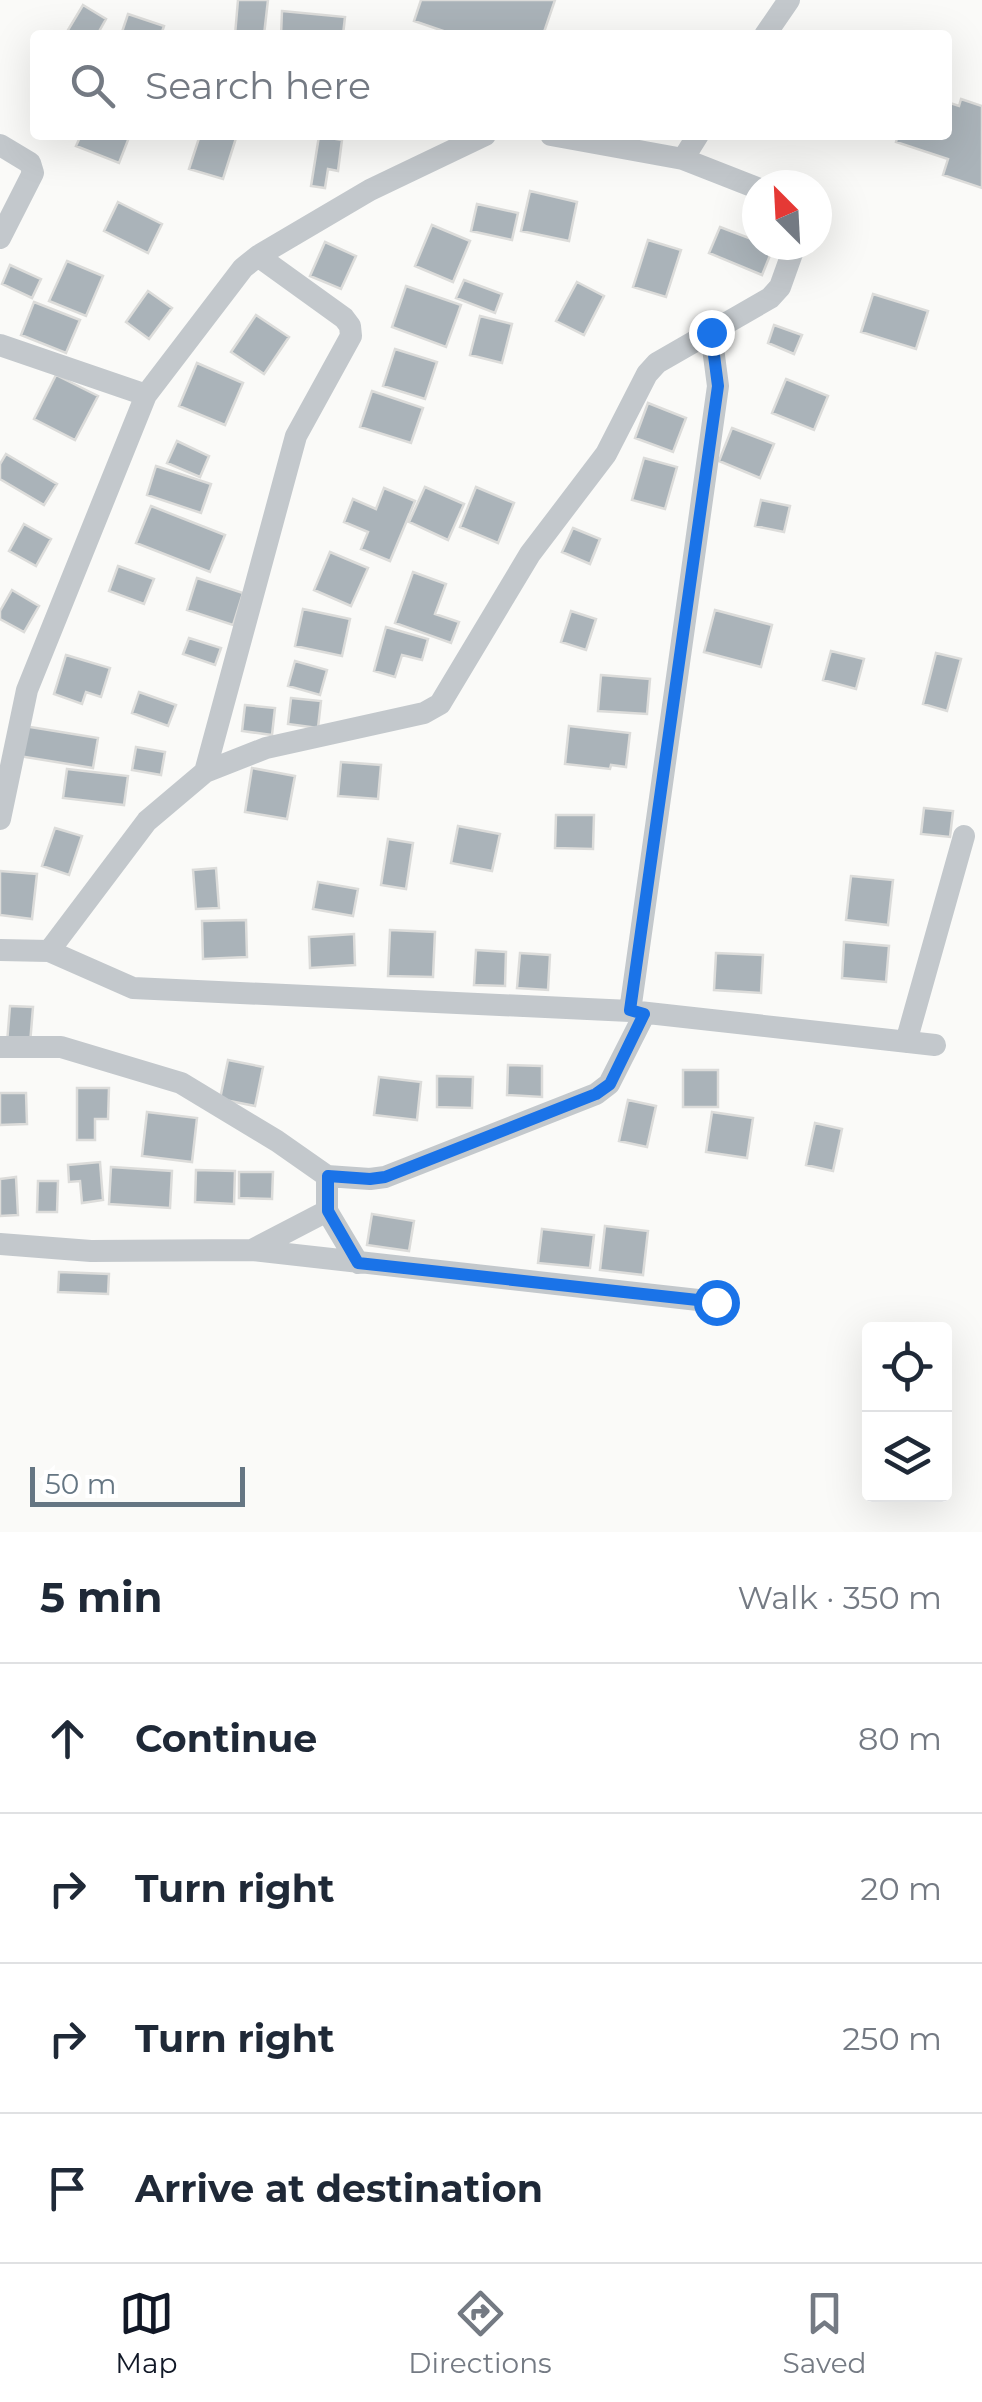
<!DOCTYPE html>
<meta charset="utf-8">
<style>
body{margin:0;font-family:Montserrat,sans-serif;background:#f6f6f7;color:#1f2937}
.controls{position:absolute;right:30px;bottom:30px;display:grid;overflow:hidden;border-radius:10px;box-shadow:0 10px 40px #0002}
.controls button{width:90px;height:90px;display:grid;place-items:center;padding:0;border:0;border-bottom:2px solid #e0e1e3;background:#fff;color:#1f2937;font:50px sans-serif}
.compass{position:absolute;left:742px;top:170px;width:90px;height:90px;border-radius:50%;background:#fff;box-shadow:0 10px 40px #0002;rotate:336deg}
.scale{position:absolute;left:30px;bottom:25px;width:215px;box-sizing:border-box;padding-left:10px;border:5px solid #657683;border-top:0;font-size:28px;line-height:35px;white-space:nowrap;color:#657683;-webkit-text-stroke:8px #fff;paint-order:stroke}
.stop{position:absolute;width:30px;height:30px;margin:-22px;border:8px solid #1a73e8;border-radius:50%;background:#fff}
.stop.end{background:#1a73e8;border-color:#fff;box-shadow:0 2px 10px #0008}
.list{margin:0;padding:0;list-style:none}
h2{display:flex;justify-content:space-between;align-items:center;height:130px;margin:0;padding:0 40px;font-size:42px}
h2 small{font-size:32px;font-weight:400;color:#747a83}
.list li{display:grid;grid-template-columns:65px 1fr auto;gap:30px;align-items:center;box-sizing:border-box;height:150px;padding:0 40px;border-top:2px solid #e0e1e3}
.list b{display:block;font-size:38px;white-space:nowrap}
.list em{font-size:32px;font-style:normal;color:#747a83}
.icon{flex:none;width:55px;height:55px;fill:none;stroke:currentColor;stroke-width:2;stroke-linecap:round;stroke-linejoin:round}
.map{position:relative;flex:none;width:982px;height:1532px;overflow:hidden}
.search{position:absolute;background:#fff;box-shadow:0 10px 40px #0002;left:30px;right:30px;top:30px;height:110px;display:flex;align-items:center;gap:25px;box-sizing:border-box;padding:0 35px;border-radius:10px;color:#747a83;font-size:38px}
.sheet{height:730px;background:#fff}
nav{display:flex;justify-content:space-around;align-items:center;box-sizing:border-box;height:140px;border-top:2px solid #e0e1e3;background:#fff;font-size:28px;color:#747a83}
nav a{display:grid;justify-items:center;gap:5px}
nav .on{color:#111827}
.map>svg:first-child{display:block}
</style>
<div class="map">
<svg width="982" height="1532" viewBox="0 0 982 1532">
<rect width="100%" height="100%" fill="#fafaf8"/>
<path fill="#aab3b9" stroke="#dcdcda" stroke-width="2.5" d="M 238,0 L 268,0 L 264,35 L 235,35 Z
M 421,0 L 555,0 L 543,35 L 455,35 L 414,21 Z
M 83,5 L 106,19 L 97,35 L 65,35 Z
M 282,11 L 345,17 L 343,35 L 281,35 Z
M 128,14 L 164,26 L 161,35 L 121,35 Z
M 961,99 L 982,106 L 982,188 L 943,175 L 948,159 L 896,142 L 898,135 L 947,135 L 947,102 L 959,106 Z
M 81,135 L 130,135 L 119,163 L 76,146 Z
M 200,135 L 237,135 L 223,179 L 189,169 Z
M 319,136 L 342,140 L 338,171 L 328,169 L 325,188 L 311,186 Z
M 530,191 L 577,202 L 569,241 L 521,231 Z
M 118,202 L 162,224 L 148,253 L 104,231 Z
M 477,204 L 518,213 L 512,240 L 471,231 Z
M 432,225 L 470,241 L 453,282 L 415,266 Z
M 720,227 L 757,241 L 757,245 L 773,248 L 762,275 L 709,253 Z
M 648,240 L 681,250 L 666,297 L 633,287 Z
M 325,242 L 356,256 L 341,289 L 310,276 Z
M 67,261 L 103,276 L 86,316 L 49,301 Z
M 10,265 L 41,279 L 32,298 L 2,284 Z
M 464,280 L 502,294 L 495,313 L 456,298 Z
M 577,282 L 604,296 L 584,335 L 556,321 Z
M 406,286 L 461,305 L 446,347 L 392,327 Z
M 148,291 L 172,308 L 149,339 L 126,322 Z
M 873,294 L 928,311 L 916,349 L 861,332 Z
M 34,302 L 80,320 L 66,353 L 21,335 Z
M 256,315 L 289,337 L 264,374 L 231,352 Z
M 480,316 L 512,324 L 502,363 L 470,355 Z
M 774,325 L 802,335 L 794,354 L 768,343 Z
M 395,349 L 437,362 L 425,399 L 383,386 Z
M 197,363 L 243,383 L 225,425 L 179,406 Z
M 56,375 L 98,396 L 75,440 L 34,419 Z
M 786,379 L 828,396 L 814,430 L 772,413 Z
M 372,391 L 423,408 L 411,443 L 360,427 Z
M 648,403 L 686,418 L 673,452 L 635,438 Z
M 732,428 L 774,444 L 760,478 L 719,461 Z
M 177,441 L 209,456 L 200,477 L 167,463 Z
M 6,454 L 57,484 L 44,505 L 0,479 L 0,464 Z
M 644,458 L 677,467 L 665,509 L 632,500 Z
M 156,466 L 211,484 L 201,513 L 147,495 Z
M 425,487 L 464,504 L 448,540 L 409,522 Z
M 476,487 L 514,503 L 498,543 L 460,527 Z
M 384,488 L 415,501 L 390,561 L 361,549 L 368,532 L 344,522 L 353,499 L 376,509 Z
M 761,500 L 790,506 L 784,532 L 755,526 Z
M 151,506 L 225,535 L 210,572 L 136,543 Z
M 24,524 L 51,539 L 36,566 L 9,551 Z
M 573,528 L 600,539 L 590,564 L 562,552 Z
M 330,552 L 368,568 L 351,606 L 314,590 Z
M 118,566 L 154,579 L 144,604 L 109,591 Z
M 413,572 L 446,584 L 435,614 L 459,622 L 451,643 L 395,623 Z
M 197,578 L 243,593 L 233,625 L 187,610 Z
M 12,590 L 39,606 L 24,632 L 0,619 L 0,611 Z
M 303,609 L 350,619 L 342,656 L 295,646 Z
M 715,610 L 772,625 L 761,667 L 704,652 Z
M 571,611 L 596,619 L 586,650 L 561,642 Z
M 386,627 L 428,639 L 422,660 L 402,655 L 395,677 L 374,671 Z
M 189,638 L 221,648 L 215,665 L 183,654 Z
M 831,651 L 864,659 L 856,689 L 823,680 Z
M 936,653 L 961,659 L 947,711 L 923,704 Z
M 66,655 L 110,668 L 101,697 L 86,692 L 82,704 L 54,694 Z
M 295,661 L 327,670 L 320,695 L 288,686 Z
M 601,675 L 650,679 L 647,714 L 598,711 Z
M 139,692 L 176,705 L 168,726 L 132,713 Z
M 291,698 L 321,701 L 318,728 L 288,724 Z
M 245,705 L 275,708 L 272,735 L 242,731 Z
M 24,726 L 98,738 L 93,768 L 19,756 Z
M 569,726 L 630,733 L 626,767 L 611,765 L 610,769 L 565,764 Z
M 136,747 L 165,752 L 161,775 L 132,770 Z
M 341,762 L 381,765 L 378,799 L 338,796 Z
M 252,768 L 295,776 L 287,819 L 245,812 Z
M 67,769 L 128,776 L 124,805 L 63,798 Z
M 924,808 L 953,811 L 950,837 L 921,834 Z
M 556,815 L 594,815 L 593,849 L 555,848 Z
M 458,826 L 500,834 L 492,871 L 451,863 Z
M 55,828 L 82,836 L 69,875 L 42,866 Z
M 388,839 L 413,843 L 406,889 L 381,885 Z
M 216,868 L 219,908 L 196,909 L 193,870 Z
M 0,871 L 37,874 L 32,919 L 0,915 Z
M 851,876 L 893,880 L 888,925 L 846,920 Z
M 318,882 L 358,889 L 353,916 L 313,909 Z
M 246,920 L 247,957 L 203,959 L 202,921 Z
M 390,930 L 435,932 L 433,977 L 388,976 Z
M 354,934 L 355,965 L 310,968 L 309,937 Z
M 844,942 L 889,946 L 886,982 L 842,978 Z
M 476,950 L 506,952 L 505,986 L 474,985 Z
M 520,953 L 550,955 L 548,990 L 517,988 Z
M 716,953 L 763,955 L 761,993 L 714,990 Z
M 10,1006 L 33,1007 L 30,1044 L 7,1043 Z
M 228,1060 L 263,1067 L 255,1106 L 220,1099 Z
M 508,1065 L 542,1066 L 542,1097 L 507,1095 Z
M 683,1070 L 718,1070 L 718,1107 L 683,1107 Z
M 437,1076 L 473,1077 L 472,1108 L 437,1107 Z
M 379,1077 L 421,1082 L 417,1120 L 374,1115 Z
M 77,1088 L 109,1088 L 108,1119 L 95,1119 L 95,1140 L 77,1140 Z
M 0,1093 L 26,1093 L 27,1124 L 0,1125 Z
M 628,1100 L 656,1106 L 647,1147 L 619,1141 Z
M 147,1112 L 197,1118 L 192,1162 L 142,1156 Z
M 712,1112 L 753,1118 L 747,1158 L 706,1152 Z
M 815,1123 L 842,1129 L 833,1171 L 806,1165 Z
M 100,1162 L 103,1200 L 82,1203 L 80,1181 L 69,1182 L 68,1165 Z
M 111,1167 L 172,1171 L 170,1208 L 109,1204 Z
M 196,1170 L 235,1171 L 234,1204 L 195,1202 Z
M 239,1172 L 273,1172 L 272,1199 L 239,1198 Z
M 16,1177 L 18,1215 L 0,1216 L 0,1179 Z
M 38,1181 L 58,1181 L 57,1212 L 37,1212 Z
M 372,1214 L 414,1221 L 409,1251 L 367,1245 Z
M 605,1226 L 648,1231 L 643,1275 L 600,1270 Z
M 542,1229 L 594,1235 L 590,1268 L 538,1263 Z
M 59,1272 L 109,1274 L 108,1294 L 58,1292 Z"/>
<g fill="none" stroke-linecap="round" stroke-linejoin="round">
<path stroke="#c3c8cc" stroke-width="22" d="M 765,35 L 789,0
M 551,135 L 683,159 L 757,188
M 0,145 L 30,163 L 33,173 L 0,238
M 683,159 L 698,135
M 0,345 L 146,395
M 205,772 L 296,436 L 351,336 L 350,326 L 344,318 L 258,256
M 0,819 L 27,690 L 146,395 L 243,268 L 258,256 L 370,190 L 485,135
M 0,950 L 49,951 L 133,988 L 630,1011 L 935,1045
M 49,951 L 147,821 L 205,772 L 266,748 L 424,713 L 440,704 L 530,554 L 606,454 L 647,374 L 657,363 L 770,298 L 780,287 L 795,245
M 630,1011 L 718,386 L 711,333
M 906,1042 L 964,836
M 0,1047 L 61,1047 L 181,1083 L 277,1141 L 327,1176 L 370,1179 L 385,1177 L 596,1094 L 609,1084 L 645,1013
M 327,1211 L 358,1263
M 0,1244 L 91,1251 L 252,1250 L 327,1211 L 327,1176
M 252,1250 L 716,1302"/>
</g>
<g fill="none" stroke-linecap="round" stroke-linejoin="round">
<path stroke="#1a73e8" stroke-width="12" d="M 711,332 L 718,386 L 630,1010 L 644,1014 L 610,1084 L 596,1094 L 385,1177 L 370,1179 L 328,1176 L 328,1211 L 358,1263 L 716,1302"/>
</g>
</svg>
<div class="controls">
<button><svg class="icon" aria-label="locate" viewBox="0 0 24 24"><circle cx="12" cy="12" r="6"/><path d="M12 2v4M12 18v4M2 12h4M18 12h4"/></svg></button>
<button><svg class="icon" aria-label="layers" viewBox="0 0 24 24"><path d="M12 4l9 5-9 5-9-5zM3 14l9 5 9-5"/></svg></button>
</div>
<svg class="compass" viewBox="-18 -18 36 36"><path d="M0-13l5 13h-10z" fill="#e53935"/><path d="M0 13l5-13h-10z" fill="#747a83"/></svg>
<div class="scale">50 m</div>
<div class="stop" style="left:716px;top:1302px"></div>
<div class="stop end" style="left:711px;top:332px"></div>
<div class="search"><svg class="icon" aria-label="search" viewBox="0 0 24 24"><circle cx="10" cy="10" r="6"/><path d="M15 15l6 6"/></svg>Search here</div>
</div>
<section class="sheet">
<h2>5 min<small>Walk · 350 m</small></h2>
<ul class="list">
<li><svg class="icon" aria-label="ahead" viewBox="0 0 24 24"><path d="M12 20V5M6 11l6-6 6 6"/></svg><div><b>Continue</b></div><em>80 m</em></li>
<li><svg class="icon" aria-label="right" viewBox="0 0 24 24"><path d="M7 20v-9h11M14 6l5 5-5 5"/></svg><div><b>Turn right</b></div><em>20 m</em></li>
<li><svg class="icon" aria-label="right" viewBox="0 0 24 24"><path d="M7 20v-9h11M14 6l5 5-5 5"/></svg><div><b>Turn right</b></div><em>250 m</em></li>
<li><svg class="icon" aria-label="arrive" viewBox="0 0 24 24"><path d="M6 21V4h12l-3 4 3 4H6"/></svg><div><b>Arrive at destination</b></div></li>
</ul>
</section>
<nav>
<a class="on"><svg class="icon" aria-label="map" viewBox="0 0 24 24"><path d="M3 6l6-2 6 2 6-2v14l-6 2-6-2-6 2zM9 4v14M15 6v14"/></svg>Map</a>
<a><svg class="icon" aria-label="directions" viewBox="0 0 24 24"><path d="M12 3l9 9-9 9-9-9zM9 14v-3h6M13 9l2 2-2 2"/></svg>Directions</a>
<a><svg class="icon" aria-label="saved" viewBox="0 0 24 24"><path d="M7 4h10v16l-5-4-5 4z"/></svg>Saved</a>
</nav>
